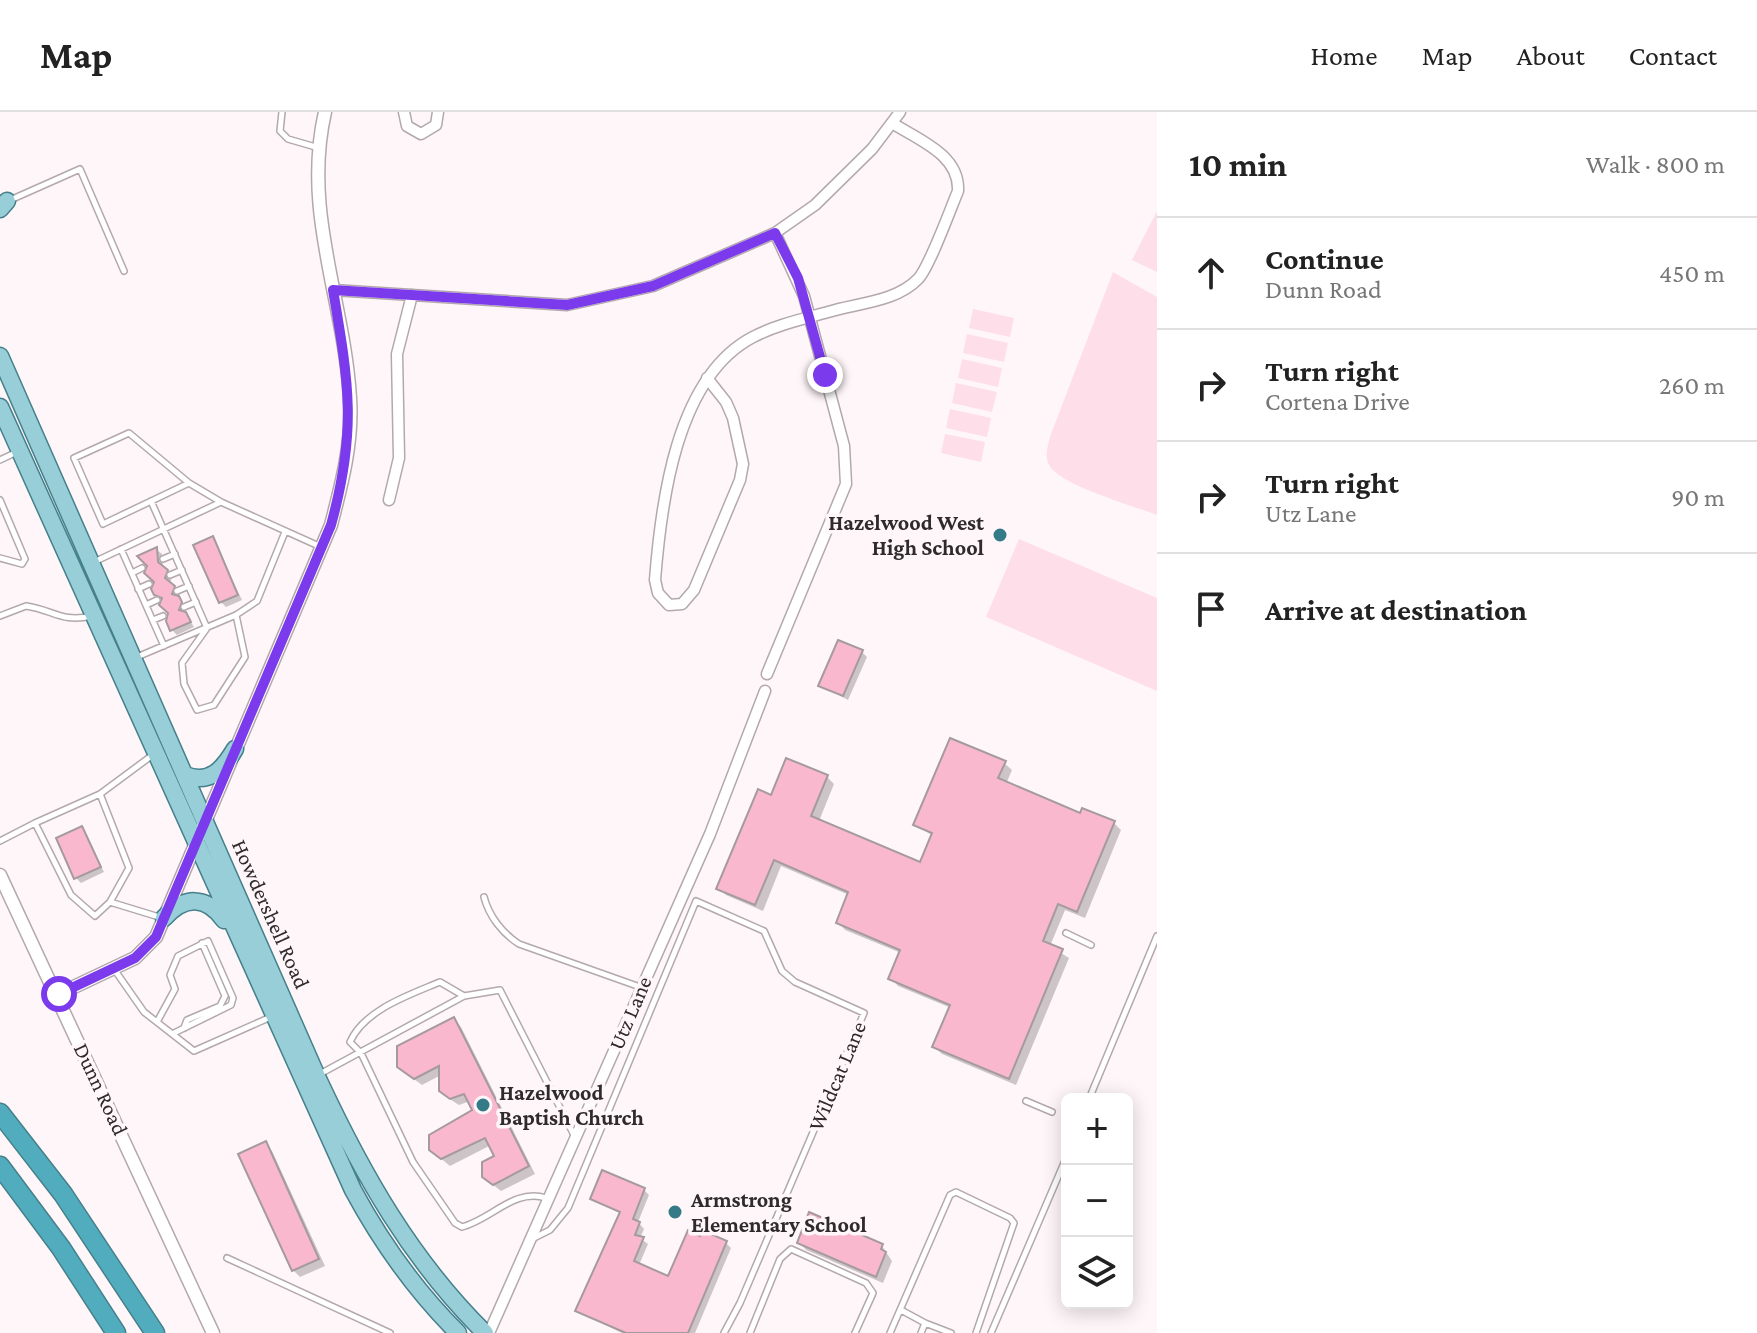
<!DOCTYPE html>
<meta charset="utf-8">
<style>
body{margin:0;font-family:"Crimson Pro",serif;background:#f6f6f6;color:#222}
.controls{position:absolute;right:24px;bottom:24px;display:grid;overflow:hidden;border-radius:12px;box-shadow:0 4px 20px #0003}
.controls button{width:72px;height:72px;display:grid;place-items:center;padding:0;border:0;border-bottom:2px solid #e0e0e0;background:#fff;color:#222;font:40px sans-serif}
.stop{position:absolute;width:24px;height:24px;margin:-18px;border:6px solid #7c3aed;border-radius:50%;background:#fff}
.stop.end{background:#7c3aed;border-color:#fff;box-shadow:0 2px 8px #0008}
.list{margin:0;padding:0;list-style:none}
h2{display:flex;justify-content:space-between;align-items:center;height:104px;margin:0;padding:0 32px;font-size:34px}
h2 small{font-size:26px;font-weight:400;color:#767676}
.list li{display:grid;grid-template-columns:52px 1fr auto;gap:24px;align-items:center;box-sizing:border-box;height:112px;padding:0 32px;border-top:2px solid #e0e0e0}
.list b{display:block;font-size:30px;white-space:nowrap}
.list p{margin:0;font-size:26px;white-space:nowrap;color:#767676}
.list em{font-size:26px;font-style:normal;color:#767676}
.icon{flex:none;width:44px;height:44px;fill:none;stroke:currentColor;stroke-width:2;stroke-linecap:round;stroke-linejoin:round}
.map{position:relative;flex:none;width:1157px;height:1221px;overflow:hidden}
header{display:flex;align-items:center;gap:48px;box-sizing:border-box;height:112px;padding:0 40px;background:#fff;border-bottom:2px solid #e0e0e0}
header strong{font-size:38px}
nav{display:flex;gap:44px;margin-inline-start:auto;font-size:28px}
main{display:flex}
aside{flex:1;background:#fff}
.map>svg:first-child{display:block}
</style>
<header>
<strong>Map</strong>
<nav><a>Home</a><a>Map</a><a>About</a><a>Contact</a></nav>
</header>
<main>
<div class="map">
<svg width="1157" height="1221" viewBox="0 0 1157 1221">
<rect width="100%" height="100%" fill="#fff6f9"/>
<path fill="#fedfe9" d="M 1157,99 L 1157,160 L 1132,148 Z
M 1113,160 L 1157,185 L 1157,403 C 1134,394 1059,373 1049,353 C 1044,343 1048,333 1051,322 Z
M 973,197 L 1014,206 L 1010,225 L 969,216 Z
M 967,222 L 1008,231 L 1004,250 L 963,241 Z
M 962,247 L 1002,256 L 998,275 L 958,266 Z
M 956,271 L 997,280 L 992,300 L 952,291 Z
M 950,297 L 991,306 L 987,325 L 946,316 Z
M 945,322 L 985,330 L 981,350 L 941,341 Z
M 1019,427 L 1157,486 L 1157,579 L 986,505 Z"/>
<path fill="#0003" d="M 212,427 L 242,488 L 226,495 L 221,490 Z
M 157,438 L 162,442 L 163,456 L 172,465 L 170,472 L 179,481 L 185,501 L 194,515 L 177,523 L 172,518 L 170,501 L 149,466 L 149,454 Z
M 862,540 L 867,545 L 848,588 L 821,573 Z
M 787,648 L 827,665 L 834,672 L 819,709 L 921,752 L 933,724 L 916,713 L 1004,651 L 1012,658 L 1006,672 L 1081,703 L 1114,711 L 1121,718 L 1085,806 L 1065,798 L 1050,834 L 1069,846 L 1016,973 L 942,942 L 935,935 L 951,896 L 898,874 L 891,866 L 901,841 L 845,818 L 838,810 L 849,783 L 781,754 L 763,799 L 726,783 L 719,776 L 772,685 Z
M 82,717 L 104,760 L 81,771 L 76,766 Z
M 454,908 L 461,915 L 535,1062 L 501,1079 L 492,1072 L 497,1044 L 491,1033 L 450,1054 L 439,1045 L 475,999 L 470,989 L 459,993 L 448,986 L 441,978 L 441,963 L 422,973 L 407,962 Z
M 265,1032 L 272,1039 L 325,1154 L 300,1165 L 293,1158 Z
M 644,1078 L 649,1083 L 638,1110 L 644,1117 L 640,1126 L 648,1132 L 639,1153 L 669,1167 L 701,1126 L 726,1131 L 731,1136 L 695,1221 L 622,1221 L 577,1199 L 622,1102 L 593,1087 Z
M 799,1130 L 882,1134 L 892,1149 L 883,1171 L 806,1138 Z"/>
<path fill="#fab8ce" stroke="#a59b9e" stroke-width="2" d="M 213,424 L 238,483 L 219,491 L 193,433 Z
M 157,435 L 158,450 L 168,458 L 165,466 L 175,474 L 172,482 L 179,484 L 182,490 L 179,498 L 186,500 L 191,510 L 170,519 L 166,509 L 168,501 L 159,493 L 162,486 L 154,483 L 151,477 L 154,470 L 144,461 L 147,454 L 137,444 Z
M 838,528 L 863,538 L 843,584 L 818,574 Z
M 950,626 L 1006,649 L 998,666 L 1080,701 L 1082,696 L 1115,709 L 1077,800 L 1058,792 L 1043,829 L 1063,837 L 1009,967 L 932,935 L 950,893 L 888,867 L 900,838 L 836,811 L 848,780 L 774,748 L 755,793 L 716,777 L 758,677 L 771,683 L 786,646 L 828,663 L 811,704 L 920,750 L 932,721 L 913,713 Z
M 82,714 L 101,755 L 74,767 L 56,726 Z
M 454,905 L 529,1054 L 493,1073 L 482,1065 L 482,1050 L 494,1044 L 485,1026 L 441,1047 L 429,1038 L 429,1023 L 472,998 L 464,982 L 450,987 L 439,979 L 439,954 L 414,967 L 397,955 L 397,934 Z
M 266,1029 L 319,1147 L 292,1159 L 238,1042 Z
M 602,1058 L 645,1076 L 633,1107 L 640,1110 L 635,1123 L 644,1125 L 634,1149 L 668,1164 L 688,1118 L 700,1124 L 702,1118 L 727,1129 L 688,1221 L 626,1221 L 575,1199 L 620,1100 L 590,1087 Z
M 809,1100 L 883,1132 L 881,1137 L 886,1140 L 876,1165 L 797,1131 Z"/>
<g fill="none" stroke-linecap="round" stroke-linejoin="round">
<g stroke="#b3a9ac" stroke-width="8">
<path id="service" d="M 282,0 L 280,19 L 288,27 L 319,36
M 8,89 L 80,57 L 124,159
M 0,348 L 17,340
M 189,371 L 129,321 L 74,346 L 103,412 L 189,371 L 221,390
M 0,388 L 25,447 L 22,452 L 0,446
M 151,389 L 207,516 L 182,551 L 184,572 L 197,598 L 214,593 L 245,545 L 236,503
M 121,437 L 164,534
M 163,447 L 175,442
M 94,450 L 221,390 L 321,435
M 132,461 L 142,456
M 170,463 L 182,458
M 138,477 L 149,472
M 177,479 L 189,474
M 146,493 L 157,488
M 184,495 L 196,490
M 0,504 L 26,494 C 54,498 61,511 92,504
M 153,508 L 163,504
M 137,545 L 236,503 L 257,489 L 285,420
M 100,682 L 35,711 L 71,783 L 95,804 L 110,790 L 129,756 L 100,682 L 154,642
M 0,729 L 35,711
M 484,785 C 489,804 502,821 519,832 L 640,875
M 110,790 L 159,805
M 1066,821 L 1091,833
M 114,857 L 144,900 L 194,939 L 273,904
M 464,884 L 440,870 C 409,883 364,898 350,930 L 361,941 L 413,1050 L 455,1111 L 462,1115 C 492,1107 514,1076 546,1086
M 157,910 L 175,877 L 170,863 L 178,844 L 208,829 L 233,886 L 231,893 L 172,922
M 184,916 L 187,908 L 220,894 L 225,884 L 202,831
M 318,963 L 464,884 L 500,878 L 574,1023
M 1089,987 L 1157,824
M 1026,989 L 1052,1000
M 532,1127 L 550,1118 L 568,1096 L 696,789 L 764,819 L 782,859 L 795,870 L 864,901 L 740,1191 L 724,1221
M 227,1146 L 390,1221
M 901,1198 L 925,1211
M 750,1221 L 780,1147 L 791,1137 L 866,1171 L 873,1181 L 855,1221
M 890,1221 L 950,1083 L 956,1080 L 1010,1106 L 1014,1111 L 976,1221
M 921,1221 L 925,1211 L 951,1221
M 991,1221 L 1067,1044"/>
</g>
<g stroke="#b3a9ac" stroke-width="13">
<path id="minor" d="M 404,0 L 407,14 L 421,22 L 436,13 L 438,0
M 333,178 L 567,193 L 653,174 L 775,121 L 815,93 L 872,37 L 900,0
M 707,266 L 726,290 L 733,306 L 743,352 L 740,368 L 694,478 L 682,492 L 669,493 L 658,481 L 655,468 C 661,391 676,265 753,225 C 776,213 803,207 828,200 C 857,191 896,190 918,167 C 929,156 950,98 958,79 C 960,43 919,28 892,11
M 389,388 L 399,346 L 397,242 L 412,183
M 767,562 L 846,372 L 844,334 L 804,184 L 775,121
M 489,1221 L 710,722 L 765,579"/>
</g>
<g stroke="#b3a9ac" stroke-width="15">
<path id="tertiary" d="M 0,763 L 213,1221
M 59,882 L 135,846 L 156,825 L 331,413 C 342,371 353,329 350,286 C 344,187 302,100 325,0"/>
</g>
<g stroke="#45808b" stroke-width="19">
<path id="primary" d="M 0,97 L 7,89
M 0,244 L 319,969 C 363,1063 411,1148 485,1221
M 0,295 L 353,1078 C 382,1132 415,1178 458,1221
M 185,663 C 210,673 223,657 235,637
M 164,806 C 184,784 206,783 224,808"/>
</g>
<g stroke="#45808b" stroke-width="21">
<path id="motorway" d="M 0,1001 L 63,1082 L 155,1221
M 0,1054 L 61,1136 L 116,1221"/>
</g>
<use href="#service" stroke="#fff" stroke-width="5"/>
<use href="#minor" stroke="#fff" stroke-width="10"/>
<use href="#tertiary" stroke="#fff" stroke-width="12"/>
<use href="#primary" stroke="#97ced8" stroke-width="16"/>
<use href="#motorway" stroke="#51adbe" stroke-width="18"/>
</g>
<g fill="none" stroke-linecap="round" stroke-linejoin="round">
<path stroke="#7c3aed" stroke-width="10" d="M 59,882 L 135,846 L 156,825 L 331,413 C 357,319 349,272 333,178 L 567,193 L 653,174 L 775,121 L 798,166 L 825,263"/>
</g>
<g fill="#347a87" stroke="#fff6f9" stroke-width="3">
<circle cx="1000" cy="423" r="8"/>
<circle cx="483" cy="993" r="8"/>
<circle cx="675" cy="1100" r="8"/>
</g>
<g text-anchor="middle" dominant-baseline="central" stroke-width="7" stroke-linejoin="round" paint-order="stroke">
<g font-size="22" font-weight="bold" fill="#2f2b2d" stroke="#fff6f9" text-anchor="start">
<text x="984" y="410" text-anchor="end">Hazelwood West<tspan x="984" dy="25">High School</tspan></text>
<text x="499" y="980">Hazelwood<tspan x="499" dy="25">Baptish Church</tspan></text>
<text x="691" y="1087">Armstrong<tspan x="691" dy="25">Elementary School</tspan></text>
</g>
<g font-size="22" fill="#2f2b2d" stroke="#fff6f9">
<text transform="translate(271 802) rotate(66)">Howdershell Road</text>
<text transform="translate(630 901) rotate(-67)">Utz Lane</text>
<text transform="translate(837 964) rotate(-67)">Wildcat Lane</text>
<text transform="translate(101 977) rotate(65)">Dunn Road</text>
</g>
</g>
</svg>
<div class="controls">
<button>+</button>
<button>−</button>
<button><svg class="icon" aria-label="layers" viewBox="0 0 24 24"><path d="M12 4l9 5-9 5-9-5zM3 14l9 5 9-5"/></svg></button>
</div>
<div class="stop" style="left:59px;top:882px"></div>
<div class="stop end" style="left:825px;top:263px"></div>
</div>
<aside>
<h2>10 min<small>Walk · 800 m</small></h2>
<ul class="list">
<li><svg class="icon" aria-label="ahead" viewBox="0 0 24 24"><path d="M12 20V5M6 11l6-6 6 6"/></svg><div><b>Continue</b><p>Dunn Road</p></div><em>450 m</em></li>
<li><svg class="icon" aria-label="right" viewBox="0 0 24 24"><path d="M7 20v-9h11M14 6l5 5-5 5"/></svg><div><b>Turn right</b><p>Cortena Drive</p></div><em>260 m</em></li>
<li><svg class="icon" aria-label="right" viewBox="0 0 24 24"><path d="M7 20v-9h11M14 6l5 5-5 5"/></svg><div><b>Turn right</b><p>Utz Lane</p></div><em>90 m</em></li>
<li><svg class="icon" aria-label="arrive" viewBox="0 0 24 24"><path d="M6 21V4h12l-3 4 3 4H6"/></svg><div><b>Arrive at destination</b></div></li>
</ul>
</aside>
</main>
